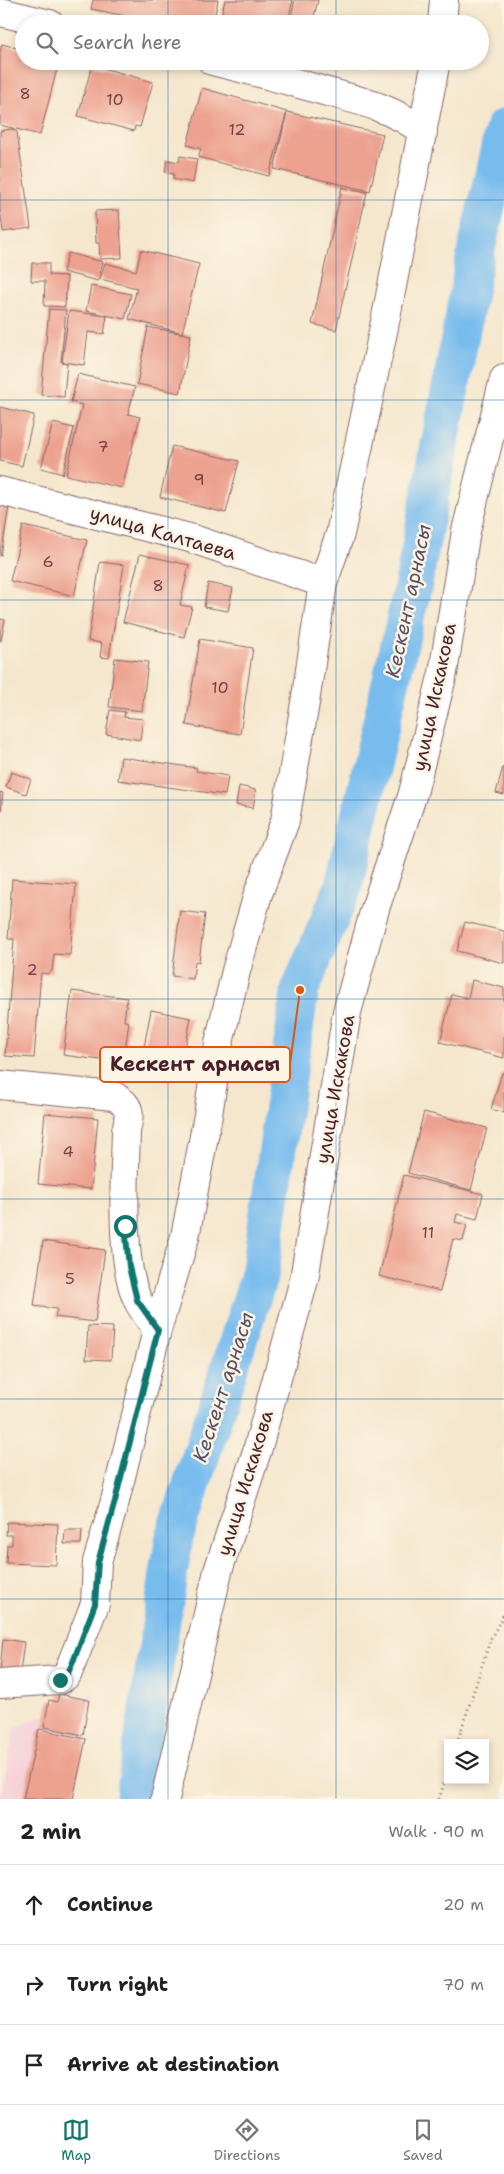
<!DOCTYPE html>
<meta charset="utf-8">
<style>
body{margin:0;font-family:"Shantell Sans",sans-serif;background:#f6f6f6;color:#202124}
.controls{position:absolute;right:15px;bottom:15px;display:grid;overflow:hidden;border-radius:0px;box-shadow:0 2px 8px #0003}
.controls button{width:45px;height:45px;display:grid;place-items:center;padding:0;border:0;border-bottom:1px solid #e0e0e0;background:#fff;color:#202124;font:25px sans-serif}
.stop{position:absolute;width:15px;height:15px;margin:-11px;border:4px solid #0f766e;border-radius:50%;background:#fff}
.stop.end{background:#0f766e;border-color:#fff;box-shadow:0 1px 5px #0008}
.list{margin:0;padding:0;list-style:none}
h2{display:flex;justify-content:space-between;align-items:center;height:65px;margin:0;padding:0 20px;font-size:21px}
h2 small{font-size:16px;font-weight:400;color:#757577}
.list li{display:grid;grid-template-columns:32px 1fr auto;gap:15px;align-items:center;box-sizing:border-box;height:80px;padding:0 20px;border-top:1px solid #e0e0e0}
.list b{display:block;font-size:19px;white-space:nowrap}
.list em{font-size:16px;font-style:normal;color:#757577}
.icon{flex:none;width:28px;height:28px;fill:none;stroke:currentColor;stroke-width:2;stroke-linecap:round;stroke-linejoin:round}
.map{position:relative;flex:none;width:504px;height:1799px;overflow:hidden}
.search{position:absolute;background:#fff;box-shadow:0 2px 8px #0003;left:15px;right:15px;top:15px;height:55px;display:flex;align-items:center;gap:12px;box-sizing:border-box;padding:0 18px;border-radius:28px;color:#757577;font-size:19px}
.sheet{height:305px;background:#fff}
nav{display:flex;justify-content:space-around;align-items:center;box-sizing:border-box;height:70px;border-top:1px solid #e0e0e0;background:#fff;font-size:14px;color:#757577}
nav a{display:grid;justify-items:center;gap:2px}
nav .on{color:#0f766e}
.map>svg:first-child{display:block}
</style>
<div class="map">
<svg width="504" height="1799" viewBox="0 0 504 1799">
<rect width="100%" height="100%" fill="#fcf5e5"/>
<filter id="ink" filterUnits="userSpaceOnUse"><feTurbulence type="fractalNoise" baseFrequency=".02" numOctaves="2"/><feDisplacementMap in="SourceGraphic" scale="10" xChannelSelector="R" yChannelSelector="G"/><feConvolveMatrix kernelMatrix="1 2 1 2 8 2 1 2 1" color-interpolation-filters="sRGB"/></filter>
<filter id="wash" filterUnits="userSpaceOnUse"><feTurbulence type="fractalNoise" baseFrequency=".0096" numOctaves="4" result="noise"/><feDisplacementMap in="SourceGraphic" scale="20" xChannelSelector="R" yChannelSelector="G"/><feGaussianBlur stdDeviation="1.12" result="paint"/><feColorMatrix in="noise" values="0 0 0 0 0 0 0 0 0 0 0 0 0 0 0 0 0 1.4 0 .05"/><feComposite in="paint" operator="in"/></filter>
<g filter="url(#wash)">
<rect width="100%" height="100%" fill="#f5e7cd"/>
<path fill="#f6cfd7" d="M 93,1694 L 73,1799 L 0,1799 L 15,1728 Z"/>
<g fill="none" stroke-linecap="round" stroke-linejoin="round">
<path stroke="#78bcee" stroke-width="38" d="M 134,1799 L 174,1539 L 260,1273 L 300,990 L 343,888 L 413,586 L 477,247 L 504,128"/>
</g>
<g id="blocks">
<path fill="#eda18f" d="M 93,0 L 218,0 L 213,24 L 164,24 L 91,9 Z
M 225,0 L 293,0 L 287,24 L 219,24 Z
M 295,0 L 318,0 L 312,24 L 289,24 Z
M 2,44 L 24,50 L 24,61 L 59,61 L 40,135 L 0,125 L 0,52 Z
M 92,65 L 153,82 L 140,127 L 135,126 L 134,131 L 78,116 Z
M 202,88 L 287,112 L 269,176 L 198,157 L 201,149 L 187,145 Z
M 287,112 L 383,134 L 370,191 L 274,169 Z
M 12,129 L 17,132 L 31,228 L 3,232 L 0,209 L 0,131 Z
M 180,156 L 197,159 L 193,183 L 173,179 L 174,174 L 165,172 L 167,160 L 179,162 Z
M 342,187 L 367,192 L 336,330 L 312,324 Z
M 119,210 L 122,258 L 100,259 L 99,243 L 96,243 L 95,211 Z
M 141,250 L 199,264 L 182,333 L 129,319 L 137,288 L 100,279 L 105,263 L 136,271 Z
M 68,253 L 103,262 L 98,281 L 63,272 Z
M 32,263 L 49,263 L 49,275 L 67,276 L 65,307 L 44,306 L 45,281 L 31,281 Z
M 91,286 L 131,294 L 125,319 L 86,311 Z
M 49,309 L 66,310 L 61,362 L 67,363 L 64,397 L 41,395 Z
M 69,311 L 107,316 L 104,334 L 88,332 L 84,365 L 62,362 Z
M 148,327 L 191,335 L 180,393 L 137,384 Z
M 78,374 L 135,387 L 128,414 L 140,417 L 122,488 L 66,475 L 82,405 L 71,402 Z
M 0,407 L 34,415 L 22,466 L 0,461 Z
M 53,423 L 74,428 L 63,474 L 41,468 Z
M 172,446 L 239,461 L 226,513 L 160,497 Z
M 0,506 L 9,507 L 1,556 L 0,556 Z
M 23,526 L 87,540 L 74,596 L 10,581 Z
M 140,554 L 189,565 L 180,605 L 192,607 L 184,637 L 123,622 Z
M 100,562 L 124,565 L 109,658 L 100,657 L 102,643 L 88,641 Z
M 208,583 L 233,588 L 228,611 L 204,607 Z
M 0,619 L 5,620 L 1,641 L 0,641 Z
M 200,639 L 253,648 L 240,734 L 186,725 Z
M 115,658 L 148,662 L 142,711 L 109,707 Z
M 110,710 L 125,712 L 124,717 L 143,719 L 140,740 L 106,734 Z
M 121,757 L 197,768 L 196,771 L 228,776 L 225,795 L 118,780 Z
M 503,767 L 504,767 L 504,795 L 496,793 Z
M 11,772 L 31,779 L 26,794 L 6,787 Z
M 239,786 L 256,790 L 253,808 L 236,805 Z
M 0,792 L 3,793 L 1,812 L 0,812 Z
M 12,879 L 76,884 L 70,955 L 54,954 L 52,971 L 47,974 L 41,973 L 34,1058 L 5,1056 L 14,939 L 8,939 Z
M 180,911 L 205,914 L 199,962 L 195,961 L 193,979 L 172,976 Z
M 465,922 L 504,931 L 504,963 L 457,951 Z
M 472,980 L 504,988 L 504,1058 L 440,1042 L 452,994 L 468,998 Z
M 72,991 L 127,998 L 124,1021 L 129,1022 L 123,1063 L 63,1055 Z
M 151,1010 L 191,1018 L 180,1075 L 140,1068 Z
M 502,1073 L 504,1073 L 504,1113 L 491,1109 Z
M 424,1112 L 487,1128 L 471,1190 L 408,1173 Z
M 45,1113 L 98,1118 L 91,1189 L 38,1184 Z
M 404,1175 L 483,1194 L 477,1219 L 457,1214 L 455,1222 L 467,1225 L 463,1241 L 453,1239 L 440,1291 L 379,1276 Z
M 43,1241 L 105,1250 L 95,1322 L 55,1317 L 57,1309 L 34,1306 Z
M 88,1326 L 113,1327 L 111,1360 L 86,1359 Z
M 7,1522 L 58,1524 L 56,1565 L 6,1563 L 7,1545 L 12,1545 L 12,1535 L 6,1535 Z
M 65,1530 L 82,1530 L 81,1544 L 64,1544 Z
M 3,1639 L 24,1642 L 20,1673 L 0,1670 Z
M 59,1694 L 89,1700 L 83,1735 L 44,1727 L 49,1700 L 57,1702 Z
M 39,1729 L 86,1739 L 73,1799 L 23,1799 Z"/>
</g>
</g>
<g filter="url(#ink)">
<use href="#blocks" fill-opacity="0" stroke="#866564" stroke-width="1"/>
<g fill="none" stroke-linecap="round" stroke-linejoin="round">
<g stroke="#866564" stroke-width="30">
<path id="minor" d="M 0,12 L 50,24
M 442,24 L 444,0
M 212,61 C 249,70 287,80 324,91 C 358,100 396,109 423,132
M 0,491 L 190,538 L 323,583
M 0,1085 L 114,1096 C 132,1106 130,1113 126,1131 C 125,1175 119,1262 138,1301 C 143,1311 151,1320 157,1330
M 0,1684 L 60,1680 L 67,1675 L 95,1604 L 97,1562 L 115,1501 L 157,1330 L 185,1237 L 208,1115 L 219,1043 L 236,971 L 258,894 L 285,821 L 305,703 L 323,583 L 340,534 L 384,327 L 436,61
M 165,1799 L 218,1571 L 257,1451 L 304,1280 L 347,1012 L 374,912 L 413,793 L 443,673 L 466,531 L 504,379"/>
</g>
<path stroke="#866564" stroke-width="3" stroke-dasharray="1 4" stroke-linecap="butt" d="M 457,1743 L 491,1638 L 504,1614
M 439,1799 L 448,1771"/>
<use href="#minor" stroke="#fff" stroke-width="28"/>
</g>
</g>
<g fill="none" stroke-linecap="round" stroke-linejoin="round" filter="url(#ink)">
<path stroke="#0f766e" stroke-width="6" d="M 60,1680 L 67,1675 L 73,1662 L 95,1604 L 98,1562 L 115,1501 L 158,1330 L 137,1300 L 129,1267 L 125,1226"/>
</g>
<path fill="none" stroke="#1f6fb2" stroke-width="1" stroke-opacity="0.55" d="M 168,0 L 168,24M 336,0 L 336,24M 168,61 L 168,1799M 336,61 L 336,1799M 0,200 L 504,200M 0,400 L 504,400M 0,600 L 504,600M 0,800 L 504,800M 0,999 L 504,999M 0,1199 L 504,1199M 0,1399 L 504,1399M 0,1599 L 504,1599"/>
<g text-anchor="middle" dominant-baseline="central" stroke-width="5" stroke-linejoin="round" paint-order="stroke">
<g font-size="16" fill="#734044">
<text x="25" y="93">8</text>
<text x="115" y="99">10</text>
<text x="237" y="129">12</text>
<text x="103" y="446">7</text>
<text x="199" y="479">9</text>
<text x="48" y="561">6</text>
<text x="158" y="585">8</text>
<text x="220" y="687">10</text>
<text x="32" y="969">2</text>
<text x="68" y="1151">4</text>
<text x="428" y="1232">11</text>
<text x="70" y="1278">5</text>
</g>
<g font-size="19" fill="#4a1f2b" stroke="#fcf5e5">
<text transform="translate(163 533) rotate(16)">улица Калтаева</text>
<text transform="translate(434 697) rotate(-78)">улица Искакова</text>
<text transform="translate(335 1089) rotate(-80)">улица Искакова</text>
<text transform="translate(245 1483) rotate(-73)">улица Искакова</text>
</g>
<g font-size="20" font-style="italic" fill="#584e66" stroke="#fcf5e5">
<text transform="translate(408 601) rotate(-78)">Кескент арнасы</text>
<text transform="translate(223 1387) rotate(-72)">Кескент арнасы</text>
</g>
</g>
<path fill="none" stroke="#e0560e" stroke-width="2" d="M300 990L290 1064"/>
<circle fill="#e0560e" stroke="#fcf5e5" stroke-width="2" cx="300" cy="990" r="5"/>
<rect fill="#fcf5e5" stroke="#e0560e" stroke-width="2" x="100" y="1047" width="190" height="35" rx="5"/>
<g font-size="20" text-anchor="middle" font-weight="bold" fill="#4a1f2b">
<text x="195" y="1071">Кескент арнасы</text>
</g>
</svg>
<div class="controls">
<button><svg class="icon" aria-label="layers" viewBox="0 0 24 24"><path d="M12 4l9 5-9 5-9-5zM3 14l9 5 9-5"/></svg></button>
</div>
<div class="stop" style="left:125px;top:1226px"></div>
<div class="stop end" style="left:60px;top:1680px"></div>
<div class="search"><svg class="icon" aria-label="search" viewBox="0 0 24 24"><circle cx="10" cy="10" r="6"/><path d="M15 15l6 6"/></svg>Search here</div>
</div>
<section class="sheet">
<h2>2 min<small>Walk · 90 m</small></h2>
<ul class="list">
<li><svg class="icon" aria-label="ahead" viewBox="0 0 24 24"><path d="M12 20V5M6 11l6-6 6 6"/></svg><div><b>Continue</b></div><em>20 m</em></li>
<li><svg class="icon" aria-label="right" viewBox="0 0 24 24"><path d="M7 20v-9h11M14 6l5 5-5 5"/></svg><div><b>Turn right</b></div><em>70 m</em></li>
<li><svg class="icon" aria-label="arrive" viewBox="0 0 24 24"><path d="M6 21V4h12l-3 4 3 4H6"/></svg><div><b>Arrive at destination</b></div></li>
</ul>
</section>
<nav>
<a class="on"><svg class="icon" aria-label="map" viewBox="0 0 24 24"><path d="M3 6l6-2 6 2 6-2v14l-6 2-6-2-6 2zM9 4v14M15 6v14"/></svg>Map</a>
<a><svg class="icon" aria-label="directions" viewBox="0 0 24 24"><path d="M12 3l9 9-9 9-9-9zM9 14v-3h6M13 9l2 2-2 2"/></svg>Directions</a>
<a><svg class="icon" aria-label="saved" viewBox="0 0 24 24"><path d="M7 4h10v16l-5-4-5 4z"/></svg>Saved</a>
</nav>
